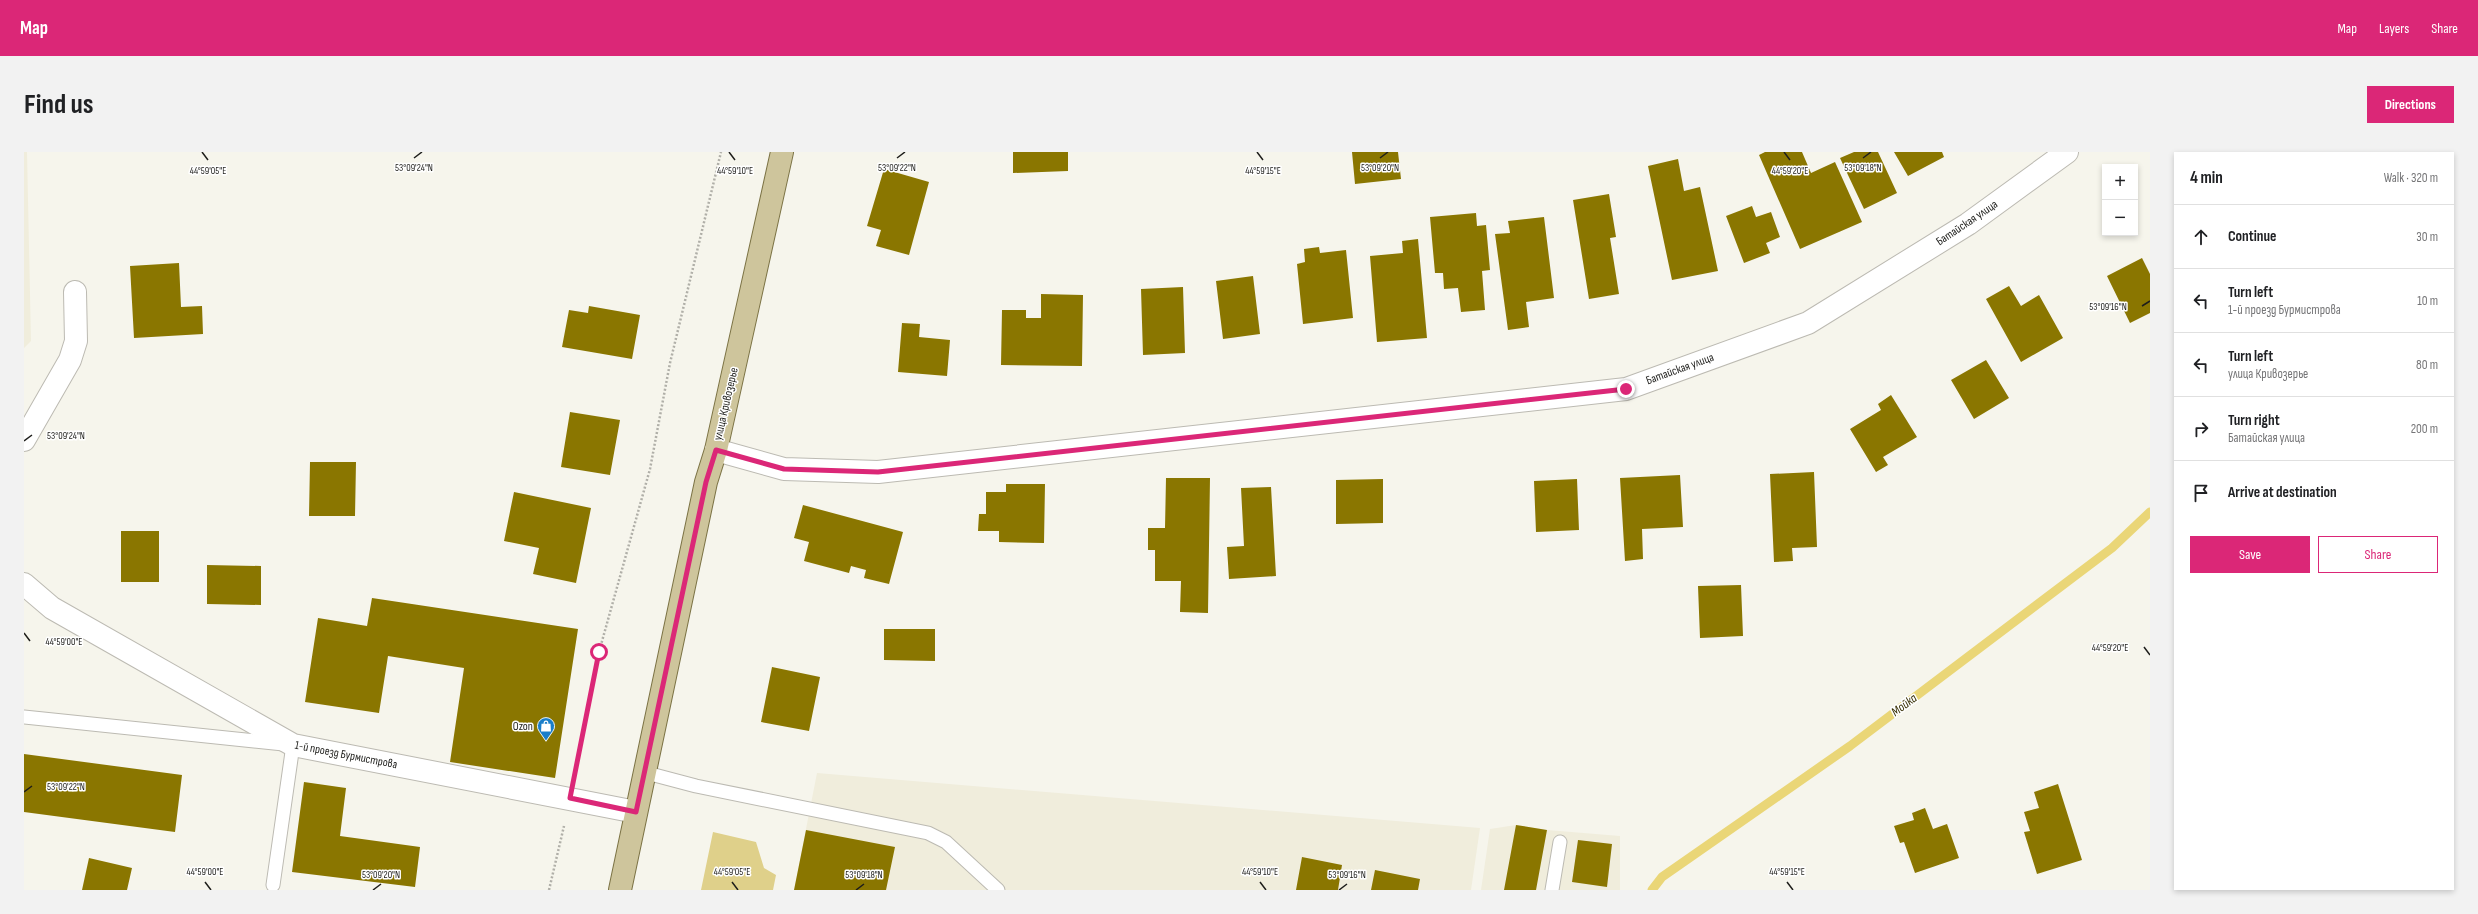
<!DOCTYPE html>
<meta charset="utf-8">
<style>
body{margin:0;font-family:"Sofia Sans Condensed",sans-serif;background:#f2f2f2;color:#202124}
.controls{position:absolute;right:12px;top:12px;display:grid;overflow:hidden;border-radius:0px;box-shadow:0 2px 6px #0003}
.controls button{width:36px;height:36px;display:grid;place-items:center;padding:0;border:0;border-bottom:1px solid #e0e0e0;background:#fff;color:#202124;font:20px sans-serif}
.stop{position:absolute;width:12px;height:12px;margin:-9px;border:3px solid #db2777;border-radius:50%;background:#fff}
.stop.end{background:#db2777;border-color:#fff;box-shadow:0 1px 4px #0008}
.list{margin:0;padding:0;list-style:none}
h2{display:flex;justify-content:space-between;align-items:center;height:52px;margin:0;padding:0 16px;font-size:17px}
h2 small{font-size:13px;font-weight:400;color:#757577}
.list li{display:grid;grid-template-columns:26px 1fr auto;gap:12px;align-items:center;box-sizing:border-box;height:64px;padding:0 16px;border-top:1px solid #e0e0e0}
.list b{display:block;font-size:15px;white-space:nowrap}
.list p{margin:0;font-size:13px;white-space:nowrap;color:#757577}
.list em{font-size:13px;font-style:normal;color:#757577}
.actions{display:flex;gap:8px;padding:12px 16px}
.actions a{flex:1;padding:9px 0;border:1px solid #db2777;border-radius:0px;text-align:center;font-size:14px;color:#db2777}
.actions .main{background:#db2777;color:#fff}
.icon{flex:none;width:22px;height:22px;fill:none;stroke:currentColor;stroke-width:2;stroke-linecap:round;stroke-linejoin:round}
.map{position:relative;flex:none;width:2126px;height:738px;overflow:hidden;border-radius:0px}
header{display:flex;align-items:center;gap:24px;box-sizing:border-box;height:56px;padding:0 20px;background:#db2777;color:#fff}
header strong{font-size:19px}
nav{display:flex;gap:22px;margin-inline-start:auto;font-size:14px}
.intro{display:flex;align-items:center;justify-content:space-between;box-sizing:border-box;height:96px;padding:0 24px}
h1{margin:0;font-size:28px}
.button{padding:10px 18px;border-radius:0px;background:#db2777;color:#fff;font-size:14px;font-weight:700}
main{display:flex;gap:24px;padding:0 24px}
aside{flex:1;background:#fff;border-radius:0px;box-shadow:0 2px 6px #0003}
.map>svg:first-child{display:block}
</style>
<header>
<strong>Map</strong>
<nav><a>Map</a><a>Layers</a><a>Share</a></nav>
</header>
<div class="intro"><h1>Find us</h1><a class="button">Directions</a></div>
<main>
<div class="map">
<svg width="2126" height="738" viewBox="0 0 2126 738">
<rect width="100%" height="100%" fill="#f6f5ec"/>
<path fill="#f0eddc" d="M 0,0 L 3,0 L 7,189 L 0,196 Z
M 793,621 L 1456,676 L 1447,738 L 770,738 Z
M 1492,673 L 1523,678 L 1596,684 L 1596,738 L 1457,738 L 1466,677 Z"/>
<path fill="#dfd08a" d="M 689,680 L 732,690 L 740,716 L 752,723 L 749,738 L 677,738 Z"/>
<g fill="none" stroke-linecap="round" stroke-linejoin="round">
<path stroke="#ead677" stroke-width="9" d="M 1628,738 L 1638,725 L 1826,594 L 2088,396 L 2126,360"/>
</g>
<path fill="#8a7600" d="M 989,0 L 1044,0 L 1044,19 L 989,21 Z
M 1328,0 L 1374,0 L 1377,27 L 1331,32 Z
M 1741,0 L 1778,0 L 1787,21 L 1811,10 L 1838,70 L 1776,97 L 1735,3 Z
M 1830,0 L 1854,0 L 1873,41 L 1840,57 L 1816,6 Z
M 1870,0 L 1918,0 L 1920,5 L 1884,24 Z
M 1654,7 L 1660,39 L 1676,35 L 1694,119 L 1648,128 L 1624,14 Z
M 860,17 L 905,30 L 885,103 L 852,94 L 857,78 L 843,74 Z
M 1585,42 L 1592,85 L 1586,86 L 1595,142 L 1565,147 L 1549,48 Z
M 1728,54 L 1732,65 L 1747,60 L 1756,85 L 1742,91 L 1746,101 L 1720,111 L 1702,64 Z
M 1452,61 L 1453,74 L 1462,73 L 1466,118 L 1458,119 L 1461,158 L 1437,160 L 1434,136 L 1420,137 L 1419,121 L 1411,121 L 1406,65 Z
M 1520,65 L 1530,146 L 1502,150 L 1505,175 L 1484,178 L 1471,82 L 1486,81 L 1484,69 Z
M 1394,87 L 1403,186 L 1353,190 L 1346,104 L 1379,101 L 1378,89 Z
M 1295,95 L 1296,101 L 1322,98 L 1329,166 L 1279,172 L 1273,112 L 1281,110 L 1280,97 Z
M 2118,106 L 2126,122 L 2126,161 L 2106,171 L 2083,124 Z
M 155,111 L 157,155 L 178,154 L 179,182 L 110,186 L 106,114 Z
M 1229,124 L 1236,182 L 1199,187 L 1192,129 Z
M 1985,134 L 1997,154 L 2015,143 L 2039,186 L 1997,210 L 1962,147 Z
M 1159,135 L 1161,201 L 1119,203 L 1117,137 Z
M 1017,142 L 1059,143 L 1058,214 L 977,213 L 978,158 L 1002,158 L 1002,166 L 1017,166 Z
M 565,154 L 616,163 L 608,207 L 538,195 L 545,158 L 564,161 Z
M 878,171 L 896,172 L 895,185 L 926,188 L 923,224 L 874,220 Z
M 1962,208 L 1985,246 L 1950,267 L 1927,228 Z
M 1867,243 L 1893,285 L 1859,305 L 1864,313 L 1852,320 L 1826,277 L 1857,258 L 1854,252 Z
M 546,260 L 596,268 L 586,323 L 537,315 Z
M 286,310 L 332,310 L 331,364 L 285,364 Z
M 1790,320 L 1793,395 L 1768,396 L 1769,409 L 1750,410 L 1746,322 Z
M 1656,323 L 1659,375 L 1618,377 L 1619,407 L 1601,409 L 1596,326 Z
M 1142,326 L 1186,326 L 1184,461 L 1156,460 L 1157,429 L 1131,429 L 1131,398 L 1124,398 L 1124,376 L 1141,376 Z
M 1359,327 L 1359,371 L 1312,372 L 1312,328 Z
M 1553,327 L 1555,378 L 1512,380 L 1510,329 Z
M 982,332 L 1021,332 L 1020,391 L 975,390 L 975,379 L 954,379 L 955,362 L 962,362 L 962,340 L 982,340 Z
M 1247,335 L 1252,424 L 1205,427 L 1203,395 L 1220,394 L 1217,336 Z
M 490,340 L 567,356 L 552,431 L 509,422 L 515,396 L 480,389 Z
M 779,353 L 879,380 L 865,432 L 840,426 L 842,418 L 827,414 L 825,421 L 780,409 L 785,390 L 770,386 Z
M 97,379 L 135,379 L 135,430 L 97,430 Z
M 183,413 L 237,414 L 237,453 L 183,452 Z
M 1717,433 L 1719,484 L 1676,486 L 1674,434 Z
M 348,446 L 554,477 L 531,626 L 426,610 L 440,516 L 364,504 L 355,561 L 281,550 L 294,466 L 343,474 Z
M 860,477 L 911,477 L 911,509 L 860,508 Z
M 748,515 L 796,525 L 785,579 L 737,570 Z
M 0,602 L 158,623 L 151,680 L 0,660 Z
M 280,630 L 322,636 L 316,684 L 396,695 L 391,735 L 268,720 Z
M 2034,632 L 2058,708 L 2013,722 L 2000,680 L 2006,679 L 2000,660 L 2015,656 L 2010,640 Z
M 1901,656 L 1909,677 L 1923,672 L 1935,706 L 1891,721 L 1880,690 L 1876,691 L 1870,674 L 1890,668 L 1888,661 Z
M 1492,673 L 1523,678 L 1512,738 L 1480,738 Z
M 782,678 L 871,695 L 862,738 L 770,738 Z
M 1554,688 L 1588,692 L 1583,735 L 1548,730 Z
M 1278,705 L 1318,713 L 1314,738 L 1272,738 Z
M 65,706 L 108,716 L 103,738 L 58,738 Z
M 1351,718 L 1396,727 L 1394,738 L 1347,738 Z"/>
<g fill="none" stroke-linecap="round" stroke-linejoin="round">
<g stroke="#bcbab2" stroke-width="15">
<path id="service" d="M 0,565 L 269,593 L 249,733
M 619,620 L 672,634 L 904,681 L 922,690 L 974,738
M 1528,738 L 1536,690"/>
</g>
<g stroke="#bcbab2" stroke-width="24">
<path id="minor" d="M 0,288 L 46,208 L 52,189 L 51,140
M 692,298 L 760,317 L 854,320 L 1602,237 L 1784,171 L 1944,72 L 2043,0
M 0,432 L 28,456 L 269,593 L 612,660"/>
</g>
<g stroke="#7b7244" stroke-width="24">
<path id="primary" d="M 596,738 L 682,330 L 692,298 L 758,0"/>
</g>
<path stroke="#b0afa8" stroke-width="2.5" stroke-dasharray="2 2" stroke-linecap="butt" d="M 551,620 L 575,500 L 626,317 L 646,211 L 697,0
M 525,738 L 540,674"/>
<use href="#service" stroke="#fff" stroke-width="13"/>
<use href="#minor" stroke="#fff" stroke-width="22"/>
<use href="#primary" stroke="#cec59c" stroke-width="22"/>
</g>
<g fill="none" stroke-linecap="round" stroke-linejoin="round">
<path stroke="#db2777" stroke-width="5" d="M 575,500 L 546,646 L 612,660 L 682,330 L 692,298 L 760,317 L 854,320 L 1602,237"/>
</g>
<path fill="none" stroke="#1e1e1b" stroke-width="1.5" d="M 178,0 L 184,8M 705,0 L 711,8M 1233,0 L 1239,8M 1760,0 L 1766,8M 390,6 L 398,0M 873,6 L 881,0M 1356,6 L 1364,0M 1839,6 L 1847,0M 2118,154 L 2126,149M 0,289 L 8,283M 0,481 L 6,489M 2120,495 L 2126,503M 0,640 L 8,634M 181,730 L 187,738M 708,730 L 714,738M 1236,730 L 1242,738M 1763,730 L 1769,738M 349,738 L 357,732M 832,738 L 840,732M 1315,738 L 1323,732"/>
<defs>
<g id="shop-pin" transform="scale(0.9)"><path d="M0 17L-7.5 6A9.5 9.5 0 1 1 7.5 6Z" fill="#1a7ec9" stroke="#fff"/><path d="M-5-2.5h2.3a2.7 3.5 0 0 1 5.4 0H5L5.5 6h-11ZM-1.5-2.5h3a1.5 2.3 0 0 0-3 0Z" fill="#fff"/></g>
</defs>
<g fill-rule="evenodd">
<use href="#shop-pin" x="522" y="574"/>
</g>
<g text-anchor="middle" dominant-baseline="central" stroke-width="3" stroke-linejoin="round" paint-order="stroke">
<g font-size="12" fill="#1e1e1b" stroke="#fff">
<text transform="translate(1943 71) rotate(-34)">Батайская улица</text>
<text transform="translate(1656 217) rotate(-20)">Батайская улица</text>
<text transform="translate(702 252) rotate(-77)">улица Кривозерье</text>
<text transform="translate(322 603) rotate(11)">1-й проезд Бурмистрова</text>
</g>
<g font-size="12" fill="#1e1e1b" stroke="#fff" text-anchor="end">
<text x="509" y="574">Ozon</text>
</g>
<g font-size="13" font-style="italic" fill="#352d02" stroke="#fff">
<text transform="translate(1880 553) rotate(-37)">Мойка</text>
</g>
</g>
<g font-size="10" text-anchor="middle" fill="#1e1e1b" stroke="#fff" stroke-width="3" stroke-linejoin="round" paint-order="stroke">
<text x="390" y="19">53°09'24"N</text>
<text x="873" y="19">53°09'22"N</text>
<text x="1356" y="19">53°09'20"N</text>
<text x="1839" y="19">53°09'18"N</text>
<text x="184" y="22">44°59'05"E</text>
<text x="711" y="22">44°59'10"E</text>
<text x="1239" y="22">44°59'15"E</text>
<text x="1766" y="22">44°59'20"E</text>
<text x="2084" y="158">53°09'16"N</text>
<text x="42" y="287">53°09'24"N</text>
<text x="40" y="493">44°59'00"E</text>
<text x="2086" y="499">44°59'20"E</text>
<text x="42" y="638">53°09'22"N</text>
<text x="181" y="723">44°59'00"E</text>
<text x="708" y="723">44°59'05"E</text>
<text x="1236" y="723">44°59'10"E</text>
<text x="1763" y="723">44°59'15"E</text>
<text x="357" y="726">53°09'20"N</text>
<text x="840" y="726">53°09'18"N</text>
<text x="1323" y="726">53°09'16"N</text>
</g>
</svg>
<div class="controls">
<button>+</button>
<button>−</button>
</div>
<div class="stop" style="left:575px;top:500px"></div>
<div class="stop end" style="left:1602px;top:237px"></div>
</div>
<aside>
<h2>4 min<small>Walk · 320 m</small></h2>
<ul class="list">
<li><svg class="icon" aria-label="ahead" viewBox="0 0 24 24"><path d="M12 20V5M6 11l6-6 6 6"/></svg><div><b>Continue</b></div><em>30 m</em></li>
<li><svg class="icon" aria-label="left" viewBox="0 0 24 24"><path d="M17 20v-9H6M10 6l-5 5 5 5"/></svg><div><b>Turn left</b><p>1-й проезд Бурмистрова</p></div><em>10 m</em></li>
<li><svg class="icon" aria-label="left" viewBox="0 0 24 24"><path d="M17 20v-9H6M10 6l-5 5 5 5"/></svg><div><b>Turn left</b><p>улица Кривозерье</p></div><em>80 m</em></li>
<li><svg class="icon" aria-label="right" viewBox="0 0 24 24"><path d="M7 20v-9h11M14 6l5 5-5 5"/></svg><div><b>Turn right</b><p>Батайская улица</p></div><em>200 m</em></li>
<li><svg class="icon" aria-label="arrive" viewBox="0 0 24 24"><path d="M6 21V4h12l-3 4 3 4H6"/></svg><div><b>Arrive at destination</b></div></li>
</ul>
<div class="actions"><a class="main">Save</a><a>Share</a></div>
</aside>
</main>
